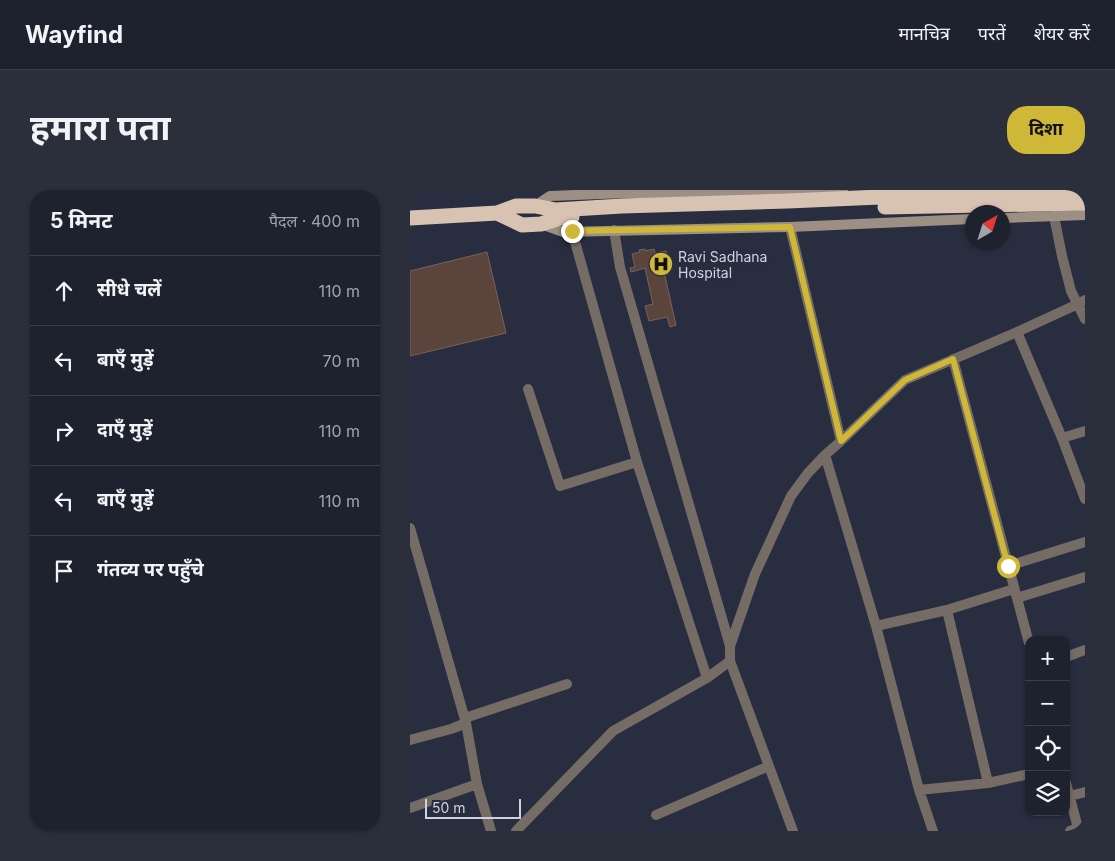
<!DOCTYPE html>
<html lang="hi">
<meta charset="utf-8">
<style>
body{margin:0;font-family:Inter,"Noto Sans Devanagari",sans-serif;background:#2b2f3b;color:#f1f3f6}
.controls{position:absolute;right:15px;bottom:15px;display:grid;overflow:hidden;border-radius:10px;box-shadow:0 1px 4px #0004}
.controls button{width:45px;height:45px;display:grid;place-items:center;padding:0;border:0;border-bottom:1px solid #3c3f4b;background:#1e222f;color:#f1f3f6;font:25px sans-serif}
.compass{position:absolute;left:555px;top:15px;width:45px;height:45px;border-radius:50%;background:#1e222f;box-shadow:0 1px 4px #0004;rotate:39deg}
.scale{position:absolute;left:15px;bottom:12px;width:96px;box-sizing:border-box;padding-left:5px;border:2px solid #d0d3df;border-top:0;font-size:14px;line-height:18px;white-space:nowrap;color:#d0d3df;-webkit-text-stroke:4px #282d3f;paint-order:stroke}
.stop{position:absolute;width:15px;height:15px;margin:-11px;border:4px solid #cfb837;border-radius:50%;background:#fff}
.stop.end{background:#cfb837;border-color:#fff;box-shadow:0 1px 5px #0008}
.list{margin:0;padding:0;list-style:none}
h2{display:flex;justify-content:space-between;align-items:center;height:65px;margin:0;padding:0 20px;font-size:21px}
h2 small{font-size:16px;font-weight:400;color:#a1a4aa}
.list li{display:grid;grid-template-columns:32px 1fr auto;gap:15px;align-items:center;box-sizing:border-box;height:70px;padding:0 20px;border-top:1px solid #3c3f4b}
.list b{display:block;font-size:19px;white-space:nowrap}
.list em{font-size:16px;font-style:normal;color:#a1a4aa}
.icon{flex:none;width:28px;height:28px;fill:none;stroke:currentColor;stroke-width:2;stroke-linecap:round;stroke-linejoin:round}
.map{position:relative;flex:none;width:675px;height:641px;overflow:hidden;border-radius:20px}
header{display:flex;align-items:center;gap:30px;box-sizing:border-box;height:70px;padding:0 25px;background:#1e222f;border-bottom:1px solid #3c3f4b}
header strong{font-size:24px}
nav{display:flex;gap:28px;margin-inline-start:auto;font-size:18px}
.intro{display:flex;align-items:center;justify-content:space-between;box-sizing:border-box;height:120px;padding:0 30px}
h1{margin:0;font-size:35px}
.button{padding:12px 22px;border-radius:20px;background:#cfb837;color:#111;font-size:18px;font-weight:700}
main{display:flex;gap:30px;padding:0 30px}
aside{flex:1;background:#1e222f;border-radius:20px;box-shadow:0 1px 4px #0004}
.map>svg:first-child{display:block}
</style>
<header>
<strong>Wayfind</strong>
<nav><a>मानचित्र</a><a>परतें</a><a>शेयर करें</a></nav>
</header>
<div class="intro"><h1>हमारा पता</h1><a class="button">दिशा</a></div>
<main>
<aside>
<h2>5 मिनट<small>पैदल · 400 m</small></h2>
<ul class="list">
<li><svg class="icon" aria-label="ahead" viewBox="0 0 24 24"><path d="M12 20V5M6 11l6-6 6 6"/></svg><div><b>सीधे चलें</b></div><em>110 m</em></li>
<li><svg class="icon" aria-label="left" viewBox="0 0 24 24"><path d="M17 20v-9H6M10 6l-5 5 5 5"/></svg><div><b>बाएँ मुड़ें</b></div><em>70 m</em></li>
<li><svg class="icon" aria-label="right" viewBox="0 0 24 24"><path d="M7 20v-9h11M14 6l5 5-5 5"/></svg><div><b>दाएँ मुड़ें</b></div><em>110 m</em></li>
<li><svg class="icon" aria-label="left" viewBox="0 0 24 24"><path d="M17 20v-9H6M10 6l-5 5 5 5"/></svg><div><b>बाएँ मुड़ें</b></div><em>110 m</em></li>
<li><svg class="icon" aria-label="arrive" viewBox="0 0 24 24"><path d="M6 21V4h12l-3 4 3 4H6"/></svg><div><b>गंतव्य पर पहुँचे</b></div></li>
</ul>
</aside>
<div class="map">
<svg width="675" height="641" viewBox="0 0 675 641">
<rect width="100%" height="100%" fill="#282d3f"/>
<path fill="#5a443c" stroke="#7a635a" d="M 235,59 L 235,61 L 244,59 L 245,63 L 256,61 L 261,80 L 254,82 L 266,135 L 260,137 L 257,127 L 239,131 L 235,116 L 243,114 L 235,78 L 221,82 L 220,78 L 225,77 L 222,64 L 230,62 L 229,60 Z
M 77,62 L 96,143 L 0,166 L 0,81 Z"/>
<g fill="none" stroke-linecap="round" stroke-linejoin="round">
<path stroke="#756c66" stroke-width="10" d="M 644,26 L 652,66 L 661,101 L 675,129
M 380,37 L 431,251
M 204,40 L 210,77 L 320,456
M 162,41 L 227,272 L 297,488
M 607,142 L 652,248 L 675,309
M 543,169 L 619,453
M 118,199 L 150,296 L 227,272
M 652,248 L 675,241
M 415,265 L 466,436 L 509,600 L 578,593 L 619,584
M 0,338 L 56,533 L 67,594 L 81,641
M 598,376 L 675,352
M 607,408 L 675,387
M 537,420 L 578,593
M 466,436 L 537,420 L 604,399
M 656,467 L 675,460
M 320,471 L 383,641
M 0,550 L 41,539 L 56,533 L 55,528 L 157,494
M 656,593 L 668,638 L 660,641
M 509,600 L 523,641
M 660,606 L 675,602
M 0,618 L 67,594
M 246,625 L 359,576
M 106,641 L 203,541 L 297,488 L 320,471 L 320,456 L 345,384 L 381,306 L 398,283 L 415,265 L 431,251 L 495,190 L 607,142 L 668,114 L 675,110"/>
<path stroke="#9d8f84" stroke-width="10" d="M 125,16 L 140,6 L 216,3 L 317,4 L 433,0
M 592,28 L 675,25
M 131,34 L 153,42 L 380,37 L 562,29"/>
<path stroke="#d8c2b2" stroke-width="15" d="M 475,17 L 675,13
M 87,23 L 112,35 L 131,34 L 150,28 L 162,27
M 0,28 L 87,23 L 106,16 L 125,16 L 146,20 L 212,16 L 378,11 L 470,7 L 675,2"/>
</g>
<g fill="none" stroke-linecap="round" stroke-linejoin="round">
<path stroke="#cfb837" stroke-width="6" d="M 162,41 L 380,37 L 431,251 L 495,190 L 543,169 L 598,376"/>
</g>
<defs>
<g id="hospital-disc" transform="scale(1.25)"><circle r="9.5" fill="#cfb837" stroke="#282d3f"/><path d="M-5-5h3v3.5h4V-5h3V5h-3V1.5h-4V5h-3Z" fill="#111"/></g>
</defs>
<g fill-rule="evenodd">
<use href="#hospital-disc" x="251" y="74"/>
</g>
<g text-anchor="middle" dominant-baseline="central" stroke-width="5" stroke-linejoin="round" paint-order="stroke">
<g font-size="14" fill="#d0d3df" stroke="#282d3f" text-anchor="start">
<text x="268" y="66">Ravi Sadhana<tspan x="268" dy="16">Hospital</tspan></text>
</g>
</g>
</svg>
<div class="controls">
<button>+</button>
<button>−</button>
<button><svg class="icon" aria-label="locate" viewBox="0 0 24 24"><circle cx="12" cy="12" r="6"/><path d="M12 2v4M12 18v4M2 12h4M18 12h4"/></svg></button>
<button><svg class="icon" aria-label="layers" viewBox="0 0 24 24"><path d="M12 4l9 5-9 5-9-5zM3 14l9 5 9-5"/></svg></button>
</div>
<svg class="compass" viewBox="-18 -18 36 36"><path d="M0-13l5 13h-10z" fill="#e53935"/><path d="M0 13l5-13h-10z" fill="#a1a4aa"/></svg>
<div class="scale">50 m</div>
<div class="stop" style="left:598px;top:376px"></div>
<div class="stop end" style="left:162px;top:41px"></div>
</div>
</main>
